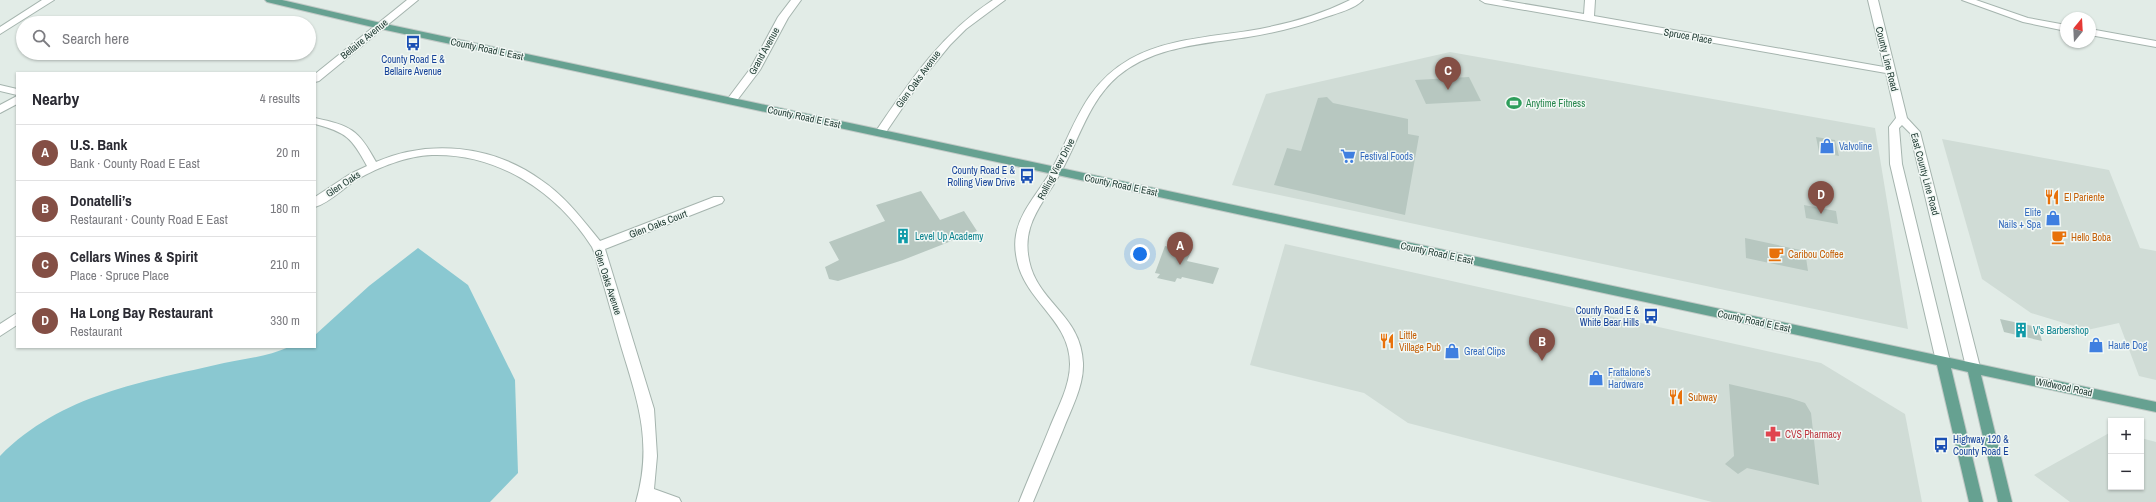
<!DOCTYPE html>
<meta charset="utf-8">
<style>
body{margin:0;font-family:"Archivo Narrow",sans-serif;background:#f7f7f7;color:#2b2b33}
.controls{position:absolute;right:12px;bottom:12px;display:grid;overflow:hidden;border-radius:0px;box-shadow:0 1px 3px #0004}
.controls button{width:36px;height:36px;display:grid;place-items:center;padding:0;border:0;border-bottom:1px solid #e1e1e2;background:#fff;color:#2b2b33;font:20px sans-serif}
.compass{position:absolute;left:2060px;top:12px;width:36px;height:36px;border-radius:50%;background:#fff;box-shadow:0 1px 3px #0004;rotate:18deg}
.you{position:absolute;left:1140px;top:254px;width:14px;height:14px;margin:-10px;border:3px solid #fff;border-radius:50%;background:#1a73e8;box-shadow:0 0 0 6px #1a73e833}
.badge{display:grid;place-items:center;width:26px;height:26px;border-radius:50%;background:#844f45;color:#fff;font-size:13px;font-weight:700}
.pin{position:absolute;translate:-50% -33px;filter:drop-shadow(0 1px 2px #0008)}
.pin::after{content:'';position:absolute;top:21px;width:14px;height:12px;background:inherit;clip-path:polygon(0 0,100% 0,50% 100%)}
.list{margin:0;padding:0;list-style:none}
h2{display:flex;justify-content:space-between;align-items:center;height:52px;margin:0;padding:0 16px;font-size:17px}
h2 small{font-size:13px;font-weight:400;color:#7c7c81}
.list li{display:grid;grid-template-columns:26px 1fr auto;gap:12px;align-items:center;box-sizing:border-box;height:56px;padding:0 16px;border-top:1px solid #e1e1e2}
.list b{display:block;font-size:15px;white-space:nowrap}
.list p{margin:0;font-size:13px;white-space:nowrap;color:#7c7c81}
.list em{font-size:13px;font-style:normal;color:#7c7c81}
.icon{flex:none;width:22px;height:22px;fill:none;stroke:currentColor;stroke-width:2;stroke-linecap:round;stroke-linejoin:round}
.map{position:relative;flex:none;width:2156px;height:502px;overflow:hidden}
.search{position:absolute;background:#fff;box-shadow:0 1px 3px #0004;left:16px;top:16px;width:300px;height:44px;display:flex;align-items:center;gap:10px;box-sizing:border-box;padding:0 14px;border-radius:22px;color:#7c7c81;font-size:15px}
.panel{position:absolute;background:#fff;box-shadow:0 1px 3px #0004;left:16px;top:72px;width:300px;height:276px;border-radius:0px}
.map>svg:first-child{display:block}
</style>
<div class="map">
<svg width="2156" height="502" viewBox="0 0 2156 502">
<rect width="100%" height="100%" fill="#e2ece7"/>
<path fill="#d0dcd6" d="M 1450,52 L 1875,128 L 1908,329 L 1232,185 L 1266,94 Z
M 1942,139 L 2109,170 L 2140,248 L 2156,251 L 2156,380 L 2139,376 L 2119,323 L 2087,330 L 2031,313 L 1982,279 Z
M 1285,244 L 1821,363 L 1905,414 L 1922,502 L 1712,502 L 1408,423 L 1364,393 L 1250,365 Z
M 2111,432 L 2111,487 L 2141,487 L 2141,438 L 2156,442 L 2156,502 L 2070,502 L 2034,475 Z"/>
<path fill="#8ac8d1" d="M 418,248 L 468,285 L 515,380 L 518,473 L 490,502 L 0,502 L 0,456 C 61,394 143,382 224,363 C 245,359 269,356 289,347 L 315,347 L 315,335 L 369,286 Z"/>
<path fill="#b7c7c0" d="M 1469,77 L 1481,101 L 1426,104 L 1415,80 Z
M 1327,97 L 1333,103 L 1408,119 L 1408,134 L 1419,136 L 1405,215 L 1274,185 L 1287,148 L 1301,151 L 1318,98 Z
M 1816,137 L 1835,140 L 1839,156 L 1819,152 Z
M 921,191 L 940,220 L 964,211 L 977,231 L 903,260 L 838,281 L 829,279 L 825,267 L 839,260 L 829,242 L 885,221 L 876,205 Z
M 1804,205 L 1836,211 L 1838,224 L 1806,218 Z
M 1745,238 L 1805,251 L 1808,271 L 1746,258 Z
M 1165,246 L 1191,252 L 1187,261 L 1219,268 L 1213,284 L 1182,277 L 1181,279 L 1177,278 L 1175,282 L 1157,278 L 1160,274 L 1155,273 Z
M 2000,319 L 2038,327 L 2042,341 L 2004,332 Z
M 1729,384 L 1790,398 L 1805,403 L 1811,413 L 1819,485 L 1747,468 L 1738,474 L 1725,464 L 1734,456 Z"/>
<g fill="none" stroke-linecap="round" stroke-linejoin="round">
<g stroke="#a5b4ae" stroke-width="2">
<path id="minor" d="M 42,0 L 54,0 L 0,34 L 0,27 Z
M 407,0 L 418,0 L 319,81 L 315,82 L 315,74 Z
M 791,0 L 801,0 L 788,18 L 760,70 L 735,103 L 727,103 L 726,101 L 750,69 L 778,17 Z
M 993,0 L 1005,0 L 966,29 L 950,45 L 922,79 L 884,135 L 876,135 L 875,133 L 876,131 C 910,81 942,33 993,0 Z
M 1350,0 L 1363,0 C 1354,9 1338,13 1326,17 C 1301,26 1274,33 1248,37 C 1204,44 1154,46 1118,76 C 1089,101 1080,137 1062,170 C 1052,190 1036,207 1030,228 C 1026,241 1027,255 1031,268 C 1043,305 1081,317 1083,363 C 1084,386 1071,409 1063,430 C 1053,454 1043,478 1033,502 L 1019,502 C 1029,477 1040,452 1050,427 C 1058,407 1070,386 1070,364 C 1070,323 1031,304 1019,268 C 1016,258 1014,246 1016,235 C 1020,211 1039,192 1051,171 C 1075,127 1083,86 1130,59 C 1166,39 1209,37 1248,31 C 1284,25 1318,16 1350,0 Z
M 1480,0 L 1501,0 L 1584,14 L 1585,0 L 1595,0 L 1594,16 L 1884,67 L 1868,0 L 1878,0 L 1907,118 L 1920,132 L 1980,367 L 1978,371 L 1973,372 L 1968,371 L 1966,367 L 1910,133 L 1902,125 L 1899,128 L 1902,164 L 1950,361 L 1948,365 L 1938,365 L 1936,361 L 1890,164 L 1889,127 L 1896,118 L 1886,73 L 1485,3 Z
M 1962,0 L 1976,0 L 2028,18 L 2066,25 L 2066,31 L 2023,22 Z
M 2090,29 L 2156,41 L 2156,47 L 2090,35 Z
M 0,85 L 17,89 L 17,95 L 0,91 Z
M 17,96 L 17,104 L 0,113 L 0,105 Z
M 315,118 C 351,126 358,129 376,162 C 429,139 493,145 541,180 C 565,196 582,219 600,241 L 714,197 L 722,197 L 724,200 L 722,203 L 605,249 L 654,409 L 657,456 L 654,489 L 679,498 L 681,502 L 636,502 C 653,443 638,402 621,346 C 614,322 608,299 601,276 C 598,267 596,255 592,247 C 557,192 498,153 432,155 C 407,156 379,167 358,179 C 344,187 331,202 315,207 L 315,197 L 350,174 L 367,166 C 352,138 346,132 315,124 Z
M 17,313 L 17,325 L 0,336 L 0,324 Z"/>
</g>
<g stroke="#c1c9c6" stroke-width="2">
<path id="major" d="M 265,0 L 282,0 L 381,23 L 2156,402 L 2156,412 L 1981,375 L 2012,502 L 1998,502 L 1968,372 L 1951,368 L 1983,502 L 1969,502 L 1937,365 L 381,29 L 267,2 Z"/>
</g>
<use href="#minor" fill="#fff" fill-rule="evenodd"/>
<use href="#major" fill="#66a191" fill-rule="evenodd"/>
</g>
<defs>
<g id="bus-bare" transform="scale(1.2)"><path d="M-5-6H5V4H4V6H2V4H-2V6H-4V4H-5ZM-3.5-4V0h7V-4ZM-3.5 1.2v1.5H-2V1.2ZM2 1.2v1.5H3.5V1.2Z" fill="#1a4fb4" stroke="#f2f8f5" stroke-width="2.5" paint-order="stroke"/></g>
<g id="stadium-bare" transform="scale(1.2)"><path d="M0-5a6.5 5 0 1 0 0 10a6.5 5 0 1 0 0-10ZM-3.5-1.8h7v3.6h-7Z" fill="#2e9e5b" stroke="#f2f8f5" stroke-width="2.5" paint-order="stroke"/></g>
<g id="shop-bare" transform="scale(1.2)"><path d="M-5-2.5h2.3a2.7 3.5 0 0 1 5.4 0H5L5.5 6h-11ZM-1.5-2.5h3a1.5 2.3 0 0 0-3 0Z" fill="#3f7fe0" stroke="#f2f8f5" stroke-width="2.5" paint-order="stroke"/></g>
<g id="supermarket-bare" transform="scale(1.2)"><path d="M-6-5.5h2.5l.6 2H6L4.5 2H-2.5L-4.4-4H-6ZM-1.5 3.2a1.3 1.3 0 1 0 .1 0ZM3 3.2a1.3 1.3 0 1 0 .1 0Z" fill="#3f7fe0" stroke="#f2f8f5" stroke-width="2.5" paint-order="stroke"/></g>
<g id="restaurant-bare" transform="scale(1.2)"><path d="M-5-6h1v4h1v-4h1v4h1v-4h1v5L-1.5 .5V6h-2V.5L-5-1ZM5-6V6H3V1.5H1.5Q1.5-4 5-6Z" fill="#e8710a" stroke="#f2f8f5" stroke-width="2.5" paint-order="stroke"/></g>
<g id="building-bare" transform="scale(1.2)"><path d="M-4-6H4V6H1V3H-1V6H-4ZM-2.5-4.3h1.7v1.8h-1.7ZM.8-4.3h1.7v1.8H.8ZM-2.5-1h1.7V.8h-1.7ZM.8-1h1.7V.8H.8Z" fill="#0f9aa8" stroke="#f2f8f5" stroke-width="2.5" paint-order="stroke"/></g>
<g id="cafe-bare" transform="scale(1.2)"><path d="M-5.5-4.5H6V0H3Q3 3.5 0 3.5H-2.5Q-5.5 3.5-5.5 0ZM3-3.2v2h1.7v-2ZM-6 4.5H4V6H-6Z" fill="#e8710a" stroke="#f2f8f5" stroke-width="2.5" paint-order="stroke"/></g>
<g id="pharmacy-bare" transform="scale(1.2)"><path d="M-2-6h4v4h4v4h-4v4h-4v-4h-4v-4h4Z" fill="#e0444e" stroke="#f2f8f5" stroke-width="2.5" paint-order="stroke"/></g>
</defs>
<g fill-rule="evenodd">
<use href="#bus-bare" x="413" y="43"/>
<use href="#stadium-bare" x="1514" y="103"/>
<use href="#shop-bare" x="1827" y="146"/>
<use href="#supermarket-bare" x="1348" y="156"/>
<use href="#bus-bare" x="1027" y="176"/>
<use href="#restaurant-bare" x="2052" y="197"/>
<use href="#shop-bare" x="2053" y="218"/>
<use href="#building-bare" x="903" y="236"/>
<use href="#cafe-bare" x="2059" y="237"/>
<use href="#cafe-bare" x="1776" y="254"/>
<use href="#bus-bare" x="1651" y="316"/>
<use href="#building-bare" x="2021" y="330"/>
<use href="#restaurant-bare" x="1387" y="341"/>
<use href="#shop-bare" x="2096" y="345"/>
<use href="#shop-bare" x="1452" y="351"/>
<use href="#shop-bare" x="1596" y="378"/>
<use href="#restaurant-bare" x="1676" y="397"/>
<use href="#pharmacy-bare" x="1773" y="434"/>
<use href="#bus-bare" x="1941" y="445"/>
</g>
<g text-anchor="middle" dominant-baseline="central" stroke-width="3" stroke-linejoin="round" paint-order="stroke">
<g font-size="10" fill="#223d35" stroke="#f2f8f5">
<text transform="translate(1688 36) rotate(10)">Spruce Place</text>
<text transform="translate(364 39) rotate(-39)">Bellaire Avenue</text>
<text transform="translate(487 49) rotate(12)">County Road E East</text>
<text transform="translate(764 51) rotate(-61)">Grand Avenue</text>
<text transform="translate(1887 59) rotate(76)">County Line Road</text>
<text transform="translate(918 79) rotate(-54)">Glen Oaks Avenue</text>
<text transform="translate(804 117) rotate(12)">County Road E East</text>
<text transform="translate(1056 169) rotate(-62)">Rolling View Drive</text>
<text transform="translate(1925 174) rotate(75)">East County Line Road</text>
<text transform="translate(343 184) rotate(-33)">Glen Oaks</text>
<text transform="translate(1121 185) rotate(12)">County Road E East</text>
<text transform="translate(658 224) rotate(-21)">Glen Oaks Court</text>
<text transform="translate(1437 253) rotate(12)">County Road E East</text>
<text transform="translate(608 282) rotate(72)">Glen Oaks Avenue</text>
<text transform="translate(1754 321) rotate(12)">County Road E East</text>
<text transform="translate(2064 387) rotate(12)">Wildwood Road</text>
</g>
<g font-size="10" fill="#164399" stroke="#f2f8f5" text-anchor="end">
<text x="413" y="59" text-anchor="middle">County Road E &amp;<tspan x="413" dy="12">Bellaire Avenue</tspan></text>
<text x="1015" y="170">County Road E &amp;<tspan x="1015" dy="12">Rolling View Drive</tspan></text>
<text x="1639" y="310">County Road E &amp;<tspan x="1639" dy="12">White Bear Hills</tspan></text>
<text x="1953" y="439" text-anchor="start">Highway 120 &amp;<tspan x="1953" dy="12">County Road E</tspan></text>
</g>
<g font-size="10" fill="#27864d" stroke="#f2f8f5" text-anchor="start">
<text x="1526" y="103">Anytime Fitness</text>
</g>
<g font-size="10" fill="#366cbe" stroke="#f2f8f5" text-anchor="start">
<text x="1839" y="146">Valvoline</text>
<text x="1360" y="156">Festival Foods</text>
<text x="2041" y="212" text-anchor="end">Elite<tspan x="2041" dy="12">Nails + Spa</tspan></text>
<text x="2108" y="345">Haute Dog</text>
<text x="1464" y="351">Great Clips</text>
<text x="1608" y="372">Frattalone’s<tspan x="1608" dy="12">Hardware</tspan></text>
</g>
<g font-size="10" fill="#c56008" stroke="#f2f8f5" text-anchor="start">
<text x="2064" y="197">El Pariente</text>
<text x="2071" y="237">Hello Boba</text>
<text x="1788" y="254">Caribou Coffee</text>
<text x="1399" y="335">Little<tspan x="1399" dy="12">Village Pub</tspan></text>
<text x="1688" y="397">Subway</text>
</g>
<g font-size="10" fill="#0d838f" stroke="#f2f8f5" text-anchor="start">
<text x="915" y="236">Level Up Academy</text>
<text x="2033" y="330">V's Barbershop</text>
</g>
<g font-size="10" fill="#be3a42" stroke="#f2f8f5" text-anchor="start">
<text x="1785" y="434">CVS Pharmacy</text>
</g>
</g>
</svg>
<div class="controls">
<button>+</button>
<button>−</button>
</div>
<svg class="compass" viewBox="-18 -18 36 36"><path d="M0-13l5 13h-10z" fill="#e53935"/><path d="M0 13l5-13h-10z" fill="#7c7c81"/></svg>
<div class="you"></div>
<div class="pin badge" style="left:1180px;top:265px">A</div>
<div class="pin badge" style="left:1542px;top:361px">B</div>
<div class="pin badge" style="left:1448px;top:90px">C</div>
<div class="pin badge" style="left:1821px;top:214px">D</div>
<div class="search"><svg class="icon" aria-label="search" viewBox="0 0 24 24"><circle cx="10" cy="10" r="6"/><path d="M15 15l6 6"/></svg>Search here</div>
<section class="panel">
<h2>Nearby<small>4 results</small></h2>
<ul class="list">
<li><span class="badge">A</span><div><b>U.S. Bank</b><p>Bank · County Road E East</p></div><em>20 m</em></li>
<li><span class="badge">B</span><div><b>Donatelli’s</b><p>Restaurant · County Road E East</p></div><em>180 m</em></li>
<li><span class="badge">C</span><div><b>Cellars Wines &amp; Spirit</b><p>Place · Spruce Place</p></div><em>210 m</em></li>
<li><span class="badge">D</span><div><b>Ha Long Bay Restaurant</b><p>Restaurant</p></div><em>330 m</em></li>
</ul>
</section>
</div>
